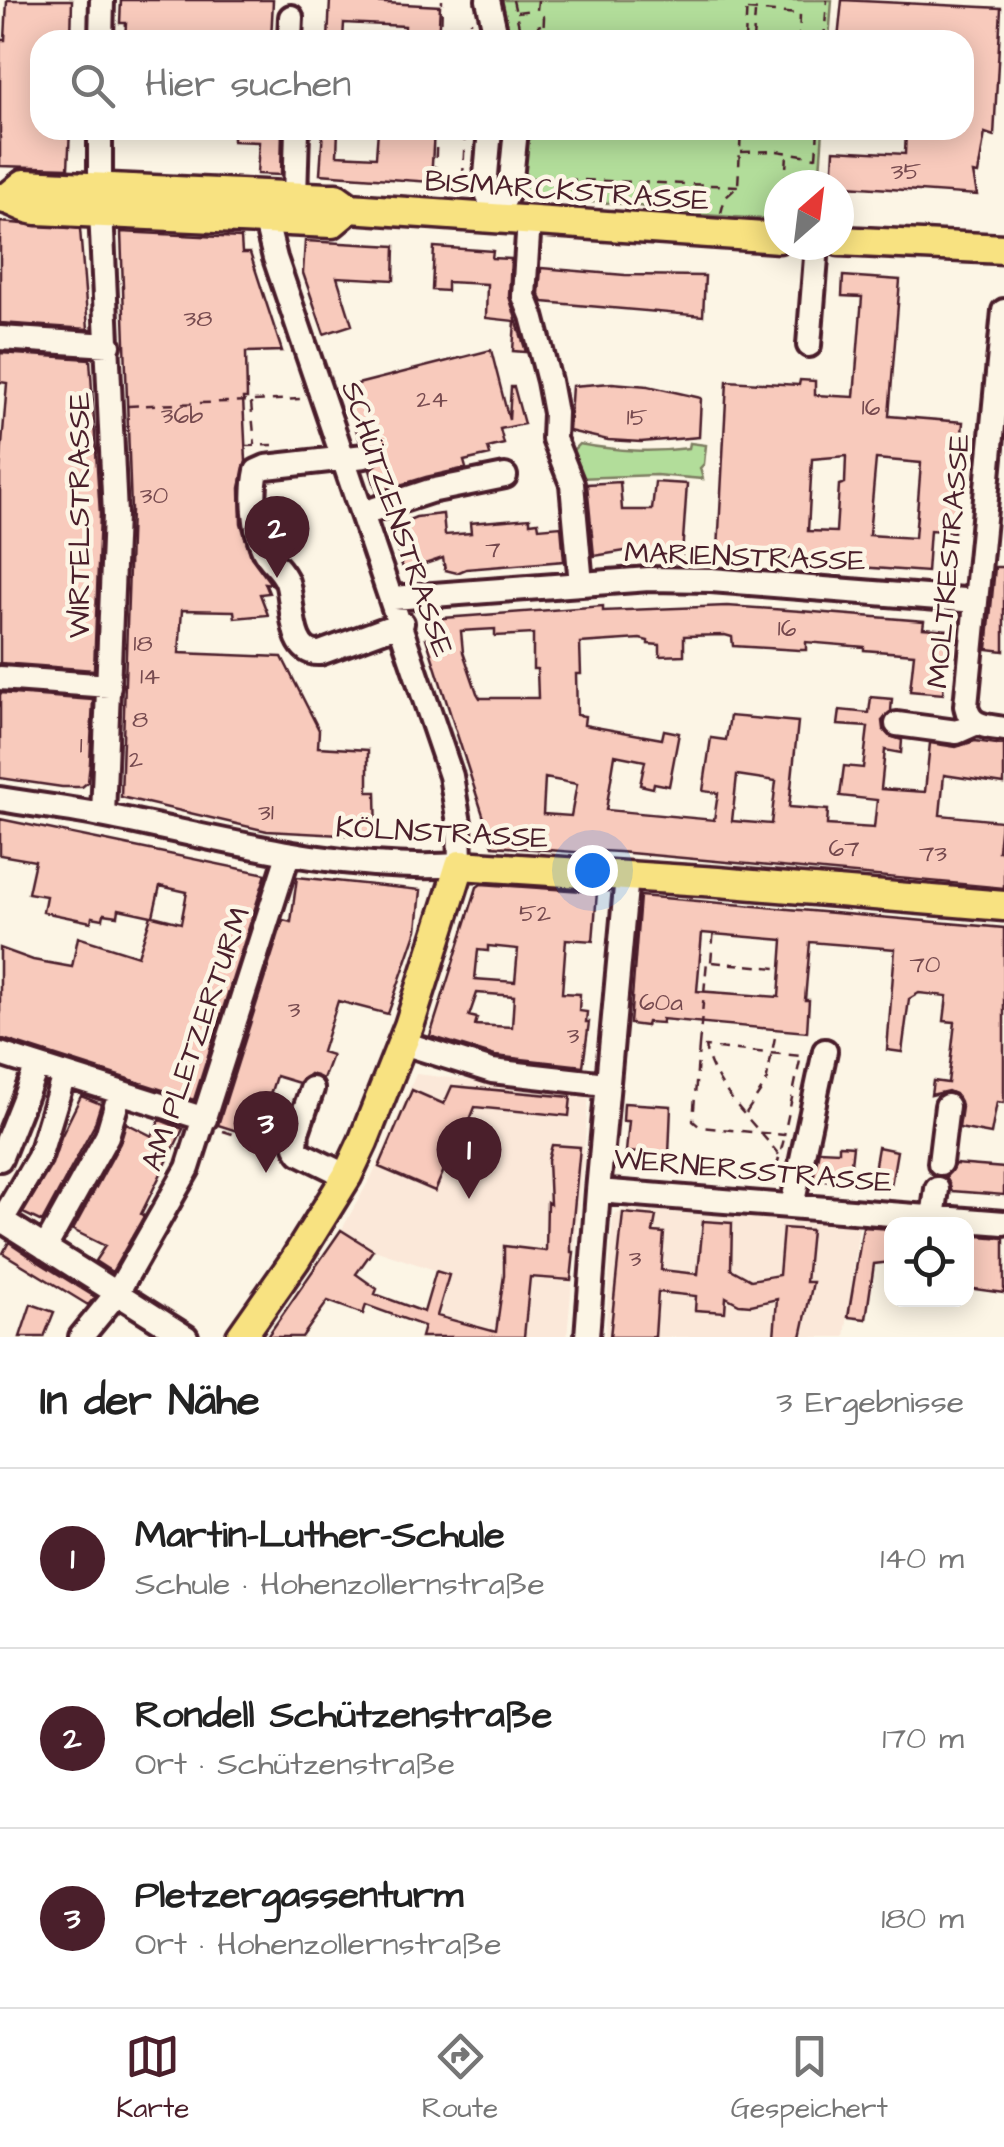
<!DOCTYPE html>
<html lang="de">
<meta charset="utf-8">
<style>
body{margin:0;font-family:"Architects Daughter",sans-serif;background:#f6f6f6;color:#222}
.controls{position:absolute;right:30px;bottom:30px;display:grid;overflow:hidden;border-radius:20px;box-shadow:0 5px 25px #0003}
.controls button{width:90px;height:90px;display:grid;place-items:center;padding:0;border:0;border-bottom:2px solid #e0e0e0;background:#fff;color:#222;font:50px sans-serif}
.compass{position:absolute;left:764px;top:170px;width:90px;height:90px;border-radius:50%;background:#fff;box-shadow:0 5px 25px #0003;rotate:28deg}
.you{position:absolute;left:592px;top:870px;width:35px;height:35px;margin:-25px;border:8px solid #fff;border-radius:50%;background:#1a73e8;box-shadow:0 0 0 15px #1a73e833}
.badge{display:grid;place-items:center;width:65px;height:65px;border-radius:50%;background:#4a1f2b;color:#fff;font-size:32px;font-weight:700}
.pin{position:absolute;translate:-50% -82px;filter:drop-shadow(0 2px 5px #0008)}
.pin::after{content:'';position:absolute;top:52px;width:35px;height:30px;background:inherit;clip-path:polygon(0 0,100% 0,50% 100%)}
.list{margin:0;padding:0;list-style:none}
h2{display:flex;justify-content:space-between;align-items:center;height:130px;margin:0;padding:0 40px;font-size:42px}
h2 small{font-size:32px;font-weight:400;color:#767676}
.list li{display:grid;grid-template-columns:65px 1fr auto;gap:30px;align-items:center;box-sizing:border-box;height:180px;padding:0 40px;border-top:2px solid #e0e0e0}
.list b{display:block;font-size:38px;white-space:nowrap}
.list p{margin:0;font-size:32px;white-space:nowrap;color:#767676}
.list em{font-size:32px;font-style:normal;color:#767676}
.icon{flex:none;width:55px;height:55px;fill:none;stroke:currentColor;stroke-width:2;stroke-linecap:round;stroke-linejoin:round}
.map{position:relative;flex:none;width:1004px;height:1337px;overflow:hidden}
.search{position:absolute;background:#fff;box-shadow:0 5px 25px #0003;left:30px;right:30px;top:30px;height:110px;display:flex;align-items:center;gap:25px;box-sizing:border-box;padding:0 35px;border-radius:30px;color:#767676;font-size:38px}
.sheet{height:670px;background:#fff}
nav{display:flex;justify-content:space-around;align-items:center;box-sizing:border-box;height:140px;border-top:2px solid #e0e0e0;background:#fff;font-size:28px;color:#767676}
nav a{display:grid;justify-items:center;gap:5px}
nav .on{color:#4a1f2b}
.map>svg:first-child{display:block}
</style>
<div class="map">
<svg width="1004" height="1337" viewBox="0 0 1004 1337">
<rect width="100%" height="100%" fill="#fcf5e5"/>
<filter id="ink" filterUnits="userSpaceOnUse"><feTurbulence type="fractalNoise" baseFrequency=".01" numOctaves="2"/><feDisplacementMap in="SourceGraphic" scale="20" xChannelSelector="R" yChannelSelector="G"/><feConvolveMatrix kernelMatrix="1 2 1 2 8 2 1 2 1" color-interpolation-filters="sRGB"/></filter>
<g filter="url(#ink)">
<path fill="#fbe8d9" d="M 416,1074 L 589,1094 L 567,1337 L 434,1337 L 450,1275 L 374,1250 L 342,1229 L 375,1170 Z
M 627,1209 L 859,1226 L 845,1337 L 605,1337 L 613,1216 Z"/>
<path fill="#b2dd9a" stroke="#7e7e62" stroke-width="2.5" d="M 497,0 L 832,0 L 829,40 L 506,40 Z
M 518,130 L 823,130 L 819,185 L 779,185 L 779,220 L 674,213 L 629,204 L 535,199 L 518,185 Z
M 690,443 L 706,445 L 704,464 L 700,468 L 703,479 L 656,475 L 578,478 L 569,454 L 579,444 C 618,451 650,453 689,448 Z"/>
<path fill="#f8cabc" stroke="#4a1f2b" stroke-width="2.5" fill-rule="evenodd" d="M 7,0 L 72,0 L 71,40 L 40,40 L 40,130 L 70,130 L 68,168 L 0,166 L 0,40 L 5,40 Z
M 121,0 L 273,0 L 271,40 L 125,40 L 126,23 L 120,23 Z
M 330,0 L 440,6 L 438,40 L 404,40 L 405,26 L 344,23 L 343,40 L 328,40 Z
M 842,0 L 1001,8 L 994,136 L 985,133 L 978,174 L 973,173 L 977,195 L 832,185 L 834,150 L 905,154 L 906,130 L 964,130 L 964,40 L 879,37 L 879,40 L 838,40 Z
M 233,130 L 282,130 L 281,175 L 257,174 L 259,142 L 233,141 Z
M 323,130 L 338,130 L 337,155 L 376,157 L 378,130 L 434,130 L 431,182 L 320,174 Z
M 0,222 L 80,229 L 88,329 L 0,323 Z
M 121,232 L 241,238 L 242,253 L 250,253 L 282,351 L 246,352 L 247,398 L 243,398 L 246,461 L 240,488 L 241,523 L 251,557 L 271,584 L 265,583 L 269,593 L 260,594 L 268,615 L 235,618 L 234,611 L 182,610 L 179,653 L 282,657 L 319,730 L 318,747 L 368,750 L 368,792 L 376,792 L 377,837 L 267,831 L 121,797 L 131,510 Z
M 305,241 L 395,246 L 394,280 L 337,277 L 352,325 L 324,334 L 303,273 Z
M 434,247 L 493,251 L 492,258 L 511,259 L 509,296 L 526,352 L 513,351 L 515,321 L 486,318 L 487,284 L 447,282 L 447,291 L 432,290 Z
M 541,268 L 625,275 L 705,276 L 703,316 L 543,302 L 539,294 Z
M 843,276 L 900,280 L 889,416 L 963,422 L 954,532 L 930,530 L 927,572 L 819,564 L 820,560 L 790,559 L 790,554 L 718,550 L 727,381 L 799,385 L 800,380 L 815,381 L 815,395 L 854,397 L 862,297 L 842,296 ZM 846,456 L 845,483 L 839,485 L 836,532 L 808,531 L 812,459 ZM 876,459 L 921,463 L 915,538 L 869,535 Z
M 491,350 L 509,420 L 511,387 L 514,387 L 524,424 L 500,429 L 504,444 L 488,448 L 490,455 L 464,461 L 466,468 L 426,477 L 377,492 L 370,470 L 378,463 L 380,453 L 372,443 L 360,441 L 342,388 Z
M 0,353 L 90,359 L 100,514 L 94,670 L 0,663 L 0,470 L 7,383 L 0,382 Z
M 612,383 L 648,386 L 701,398 L 699,437 L 641,442 L 608,440 L 569,431 L 572,386 Z
M 620,482 L 622,510 L 652,510 L 655,482 L 687,484 L 682,555 L 625,551 L 594,556 L 587,484 Z
M 443,514 L 445,535 L 471,533 L 470,523 L 530,518 L 530,523 L 538,522 L 539,528 L 561,526 L 564,561 L 466,569 L 457,573 L 445,570 L 443,558 L 404,571 L 389,528 L 416,517 Z
M 995,567 L 1004,567 L 1004,651 L 987,649 Z
M 603,606 L 603,611 L 727,606 L 801,611 L 924,621 L 923,628 L 949,630 L 943,694 L 910,691 L 914,654 L 864,650 L 864,647 L 806,642 L 806,650 L 799,650 L 733,646 L 732,637 L 725,635 L 684,636 L 684,655 L 660,656 L 660,645 L 648,644 L 648,641 L 640,639 L 580,643 L 581,674 L 576,674 L 577,715 L 585,716 L 584,725 L 662,739 L 664,730 L 679,733 L 669,786 L 654,783 L 653,788 L 640,785 L 645,761 L 615,755 L 606,810 L 714,820 L 718,793 L 703,791 L 711,738 L 726,740 L 730,716 L 798,722 L 789,807 L 828,810 L 827,825 L 874,828 L 877,800 L 840,796 L 844,766 L 863,768 L 868,727 L 838,725 L 840,710 L 869,713 L 871,697 L 892,699 L 891,711 L 882,721 L 883,729 L 889,736 L 902,740 L 901,753 L 885,750 L 881,789 L 925,792 L 930,743 L 956,747 L 975,741 L 1004,745 L 1004,784 L 944,775 L 940,815 L 1001,821 L 998,851 L 1004,851 L 1004,888 L 619,852 L 602,851 L 601,854 L 493,846 L 426,638 L 432,638 L 430,619 ZM 495,629 L 495,636 L 533,634 L 533,669 L 537,669 L 538,698 L 480,698 L 477,693 L 463,652 L 461,631 ZM 737,775 L 776,781 L 771,824 L 732,821 ZM 545,778 L 577,784 L 571,816 L 543,814 Z
M 0,693 L 93,700 L 90,763 L 88,782 L 82,787 L 62,787 L 0,778 Z
M 0,819 L 266,874 L 194,1100 L 0,1038 L 0,948 L 33,960 L 72,967 L 78,937 L 138,956 L 151,916 L 119,909 L 118,916 L 104,914 L 103,919 L 92,917 L 91,922 L 43,912 L 46,896 L 28,893 L 35,861 L 0,855 ZM 160,886 L 187,892 L 181,923 L 153,916 Z
M 297,877 L 421,890 L 417,930 L 388,1014 L 338,1001 L 322,1052 L 332,1055 L 323,1079 L 310,1074 L 299,1083 L 276,1076 L 268,1101 L 273,1103 L 262,1139 L 218,1125 L 283,920 L 291,922 Z
M 481,884 L 597,892 L 593,941 L 566,939 L 562,993 L 580,994 L 579,1011 L 587,1012 L 586,1022 L 589,1022 L 583,1066 L 495,1056 L 430,1036 L 477,887 ZM 488,946 L 518,949 L 515,982 L 475,979 L 478,950 L 488,951 ZM 477,993 L 514,996 L 512,1027 L 475,1025 L 477,1018 L 469,1016 Z
M 640,896 L 1004,928 L 1004,1103 L 997,1102 L 991,1134 L 959,1128 L 962,1107 L 955,1094 L 948,1091 L 931,1095 L 933,1081 L 948,1083 L 955,1022 L 944,1021 L 947,996 L 919,993 L 909,999 L 902,1052 L 887,1050 L 895,949 L 810,942 L 805,1000 L 809,1000 L 807,1032 L 662,1019 L 662,1023 L 647,1022 L 646,1026 L 630,1024 ZM 702,933 L 783,940 L 779,997 L 697,991 Z
M 452,1086 L 571,1097 L 569,1116 L 475,1107 L 466,1130 L 462,1128 L 435,1191 L 379,1167 L 412,1090 L 444,1104 Z
M 81,1096 L 101,1104 L 94,1126 L 42,1222 L 23,1213 L 52,1164 L 61,1137 Z
M 624,1103 L 671,1106 L 669,1155 L 626,1152 L 629,1121 L 623,1121 Z
M 160,1120 L 183,1129 L 141,1214 L 144,1216 L 112,1272 L 95,1261 L 105,1246 L 73,1230 L 120,1143 L 126,1123 L 152,1136 Z
M 552,1145 L 580,1147 L 571,1241 L 571,1252 L 574,1252 L 571,1280 L 530,1277 L 524,1337 L 421,1337 L 424,1326 L 366,1305 L 363,1314 L 328,1301 L 302,1337 L 267,1337 L 341,1230 L 373,1250 L 356,1274 L 377,1289 L 375,1294 L 424,1312 L 436,1271 L 449,1275 L 437,1316 L 496,1332 L 504,1275 L 504,1246 L 546,1251 L 547,1202 L 550,1204 L 548,1160 Z
M 839,1145 L 853,1146 L 849,1182 L 813,1179 L 819,1150 L 839,1151 Z
M 878,1147 L 897,1151 L 891,1186 L 872,1182 Z
M 955,1164 L 1004,1168 L 1004,1195 L 952,1191 L 946,1177 Z
M 623,1213 L 656,1216 L 653,1232 L 664,1233 L 661,1270 L 698,1274 L 703,1221 L 732,1223 L 731,1269 L 751,1280 L 779,1275 L 783,1228 L 811,1230 L 806,1282 L 813,1282 L 801,1337 L 774,1337 L 777,1299 L 751,1305 L 739,1304 L 726,1297 L 725,1312 L 695,1310 L 696,1296 L 658,1292 L 655,1337 L 610,1337 Z
M 863,1227 L 892,1229 L 892,1262 L 874,1264 L 866,1319 L 848,1317 Z
M 966,1235 L 1004,1238 L 1004,1293 L 967,1288 Z
M 9,1242 L 37,1261 L 95,1297 L 88,1305 L 3,1253 Z
M 31,1304 L 54,1312 L 44,1337 L 20,1337 Z"/>
<g fill="none" stroke-linecap="round" stroke-linejoin="round">
<g stroke="#4a1f2b" stroke-width="30">
<path id="minor" d="M 488,0 L 497,40
M 101,40 L 102,0
M 290,40 L 291,17
M 100,130 L 100,189 L 115,515 L 103,815
M 490,130 L 485,186 L 495,217
M 295,197 L 297,130
M 495,217 L 510,189 L 516,130
M 529,220 L 524,296 L 532,316 L 549,381 L 555,413 L 554,439 L 572,484 L 581,584
M 1004,311 L 966,706 C 970,727 986,726 1004,729
M 0,338 L 109,345
M 809,345 L 817,245
M 365,456 L 266,467 L 257,471 C 252,493 254,529 264,550 C 270,562 282,568 287,582 C 294,602 288,655 320,653 L 402,623
M 363,513 L 430,491 L 505,476
M 393,598 L 649,579 L 711,580 L 976,601
M 0,678 L 109,686
M 897,724 L 957,732 L 975,724
M 0,799 C 35,805 71,809 106,816 C 223,839 340,873 460,865 L 459,823 L 451,776 L 275,258 L 262,206
M 627,876 L 598,1191 L 1004,1223
M 403,1043 L 492,1071 L 606,1084
M 0,1054 L 205,1119
M 312,1089 L 297,1132 L 296,1147 L 300,1153 L 347,1176
M 0,1159 L 37,1066
M 940,1163 L 947,1106
M 792,1206 L 825,1051
M 933,1218 L 937,1189
M 0,1219 L 186,1337
M 2,1220 L 39,1157 L 64,1075
M 45,1248 L 107,1136 L 120,1092
M 81,1337 L 117,1293 L 188,1168 L 288,855
M 587,1337 L 598,1191"/>
</g>
<g stroke="#4a1f2b" stroke-width="35">
<path id="major" d="M 0,198 C 14,199 23,209 37,210 L 332,223 L 350,208
M 7,198 L 24,184 L 328,198 L 336,198 L 350,208 L 779,238
M 839,241 L 1004,249
M 241,1337 L 295,1260 L 347,1176 L 363,1142 L 409,1026 L 460,865 L 718,882 L 1004,906"/>
</g>
<path stroke="#4a1f2b" stroke-width="2.5" stroke-dasharray="10 8" stroke-linecap="butt" d="M 513,0 L 522,40
M 538,0 L 537,10 L 544,17 L 543,40
M 747,10 L 800,14 L 799,40
M 517,12 L 534,10
M 520,32 L 541,25
M 441,40 L 442,0
M 470,40 L 471,21
M 745,40 L 747,0
M 753,40 L 755,13
M 824,40 L 827,0
M 437,130 L 435,174 L 439,183
M 818,130 L 816,157 L 825,185
M 741,152 L 777,151 L 816,157
M 463,178 L 465,130
M 530,178 L 738,186
M 531,181 L 534,191
M 785,185 L 787,154
M 430,192 L 449,178 L 467,178
M 721,213 L 725,198 L 738,186 L 741,130
M 251,403 L 255,445
M 128,406 L 300,399
M 245,446 L 273,445
M 712,962 L 776,968
M 699,1046 L 693,1121 L 700,1127 L 784,1135 L 801,1056 L 705,1047 C 716,1091 752,1120 779,1155
M 699,1046 L 707,961 L 711,962 L 714,928
M 746,1113 L 766,1083 L 775,1037
M 223,1131 L 260,1143 L 276,1152
M 772,1185 L 785,1135"/>
<use href="#minor" stroke="#fcf5e5" stroke-width="22"/>
<use href="#major" stroke="#f8e281" stroke-width="28"/>
</g>
</g>
<g text-anchor="middle" dominant-baseline="central" stroke-width="9" stroke-linejoin="round" paint-order="stroke">
<g font-size="25" fill="#764a4f">
<text x="906" y="171">35</text>
<text x="198" y="318">38</text>
<text x="432" y="399">24</text>
<text x="871" y="407">16</text>
<text x="182" y="415">36b</text>
<text x="637" y="417">15</text>
<text x="154" y="495">30</text>
<text x="493" y="549">7</text>
<text x="787" y="628">16</text>
<text x="143" y="643">18</text>
<text x="150" y="676">14</text>
<text x="140" y="719">8</text>
<text x="81" y="745">1</text>
<text x="136" y="759">2</text>
<text x="266" y="812">31</text>
<text x="844" y="848">67</text>
<text x="933" y="853">73</text>
<text x="535" y="913">52</text>
<text x="925" y="964">70</text>
<text x="661" y="1002">60a</text>
<text x="294" y="1009">3</text>
<text x="573" y="1035">3</text>
<text x="635" y="1258">3</text>
</g>
<g font-size="30" fill="#4a1f2b" stroke="#fcf5e5">
<text transform="translate(567 191) rotate(4)">BISMARCKSTRASSE</text>
<text transform="translate(80 515) rotate(-90)">WIRTELSTRASSE</text>
<text transform="translate(397 519) rotate(71)">SCHÜTZENSTRASSE</text>
<text transform="translate(745 557) rotate(2)">MARIENSTRASSE</text>
<text transform="translate(949 561) rotate(-85)">MOLTKESTRASSE</text>
<text transform="translate(442 833) rotate(3)">KÖLNSTRASSE</text>
<text transform="translate(196 1039) rotate(-71)">AM PLETZERTURM</text>
<text transform="translate(753 1171) rotate(5)">WERNERSSTRASSE</text>
</g>
</g>
</svg>
<div class="controls">
<button><svg class="icon" aria-label="locate" viewBox="0 0 24 24"><circle cx="12" cy="12" r="6"/><path d="M12 2v4M12 18v4M2 12h4M18 12h4"/></svg></button>
</div>
<svg class="compass" viewBox="-18 -18 36 36"><path d="M0-13l5 13h-10z" fill="#e53935"/><path d="M0 13l5-13h-10z" fill="#767676"/></svg>
<div class="you"></div>
<div class="pin badge" style="left:469px;top:1199px">1</div>
<div class="pin badge" style="left:277px;top:578px">2</div>
<div class="pin badge" style="left:266px;top:1173px">3</div>
<div class="search"><svg class="icon" aria-label="search" viewBox="0 0 24 24"><circle cx="10" cy="10" r="6"/><path d="M15 15l6 6"/></svg>Hier suchen</div>
</div>
<section class="sheet">
<h2>In der Nähe<small>3 Ergebnisse</small></h2>
<ul class="list">
<li><span class="badge">1</span><div><b>Martin-Luther-Schule</b><p>Schule · Hohenzollernstraße</p></div><em>140 m</em></li>
<li><span class="badge">2</span><div><b>Rondell Schützenstraße</b><p>Ort · Schützenstraße</p></div><em>170 m</em></li>
<li><span class="badge">3</span><div><b>Pletzergassenturm</b><p>Ort · Hohenzollernstraße</p></div><em>180 m</em></li>
</ul>
</section>
<nav>
<a class="on"><svg class="icon" aria-label="map" viewBox="0 0 24 24"><path d="M3 6l6-2 6 2 6-2v14l-6 2-6-2-6 2zM9 4v14M15 6v14"/></svg>Karte</a>
<a><svg class="icon" aria-label="directions" viewBox="0 0 24 24"><path d="M12 3l9 9-9 9-9-9zM9 14v-3h6M13 9l2 2-2 2"/></svg>Route</a>
<a><svg class="icon" aria-label="saved" viewBox="0 0 24 24"><path d="M7 4h10v16l-5-4-5 4z"/></svg>Gespeichert</a>
</nav>
